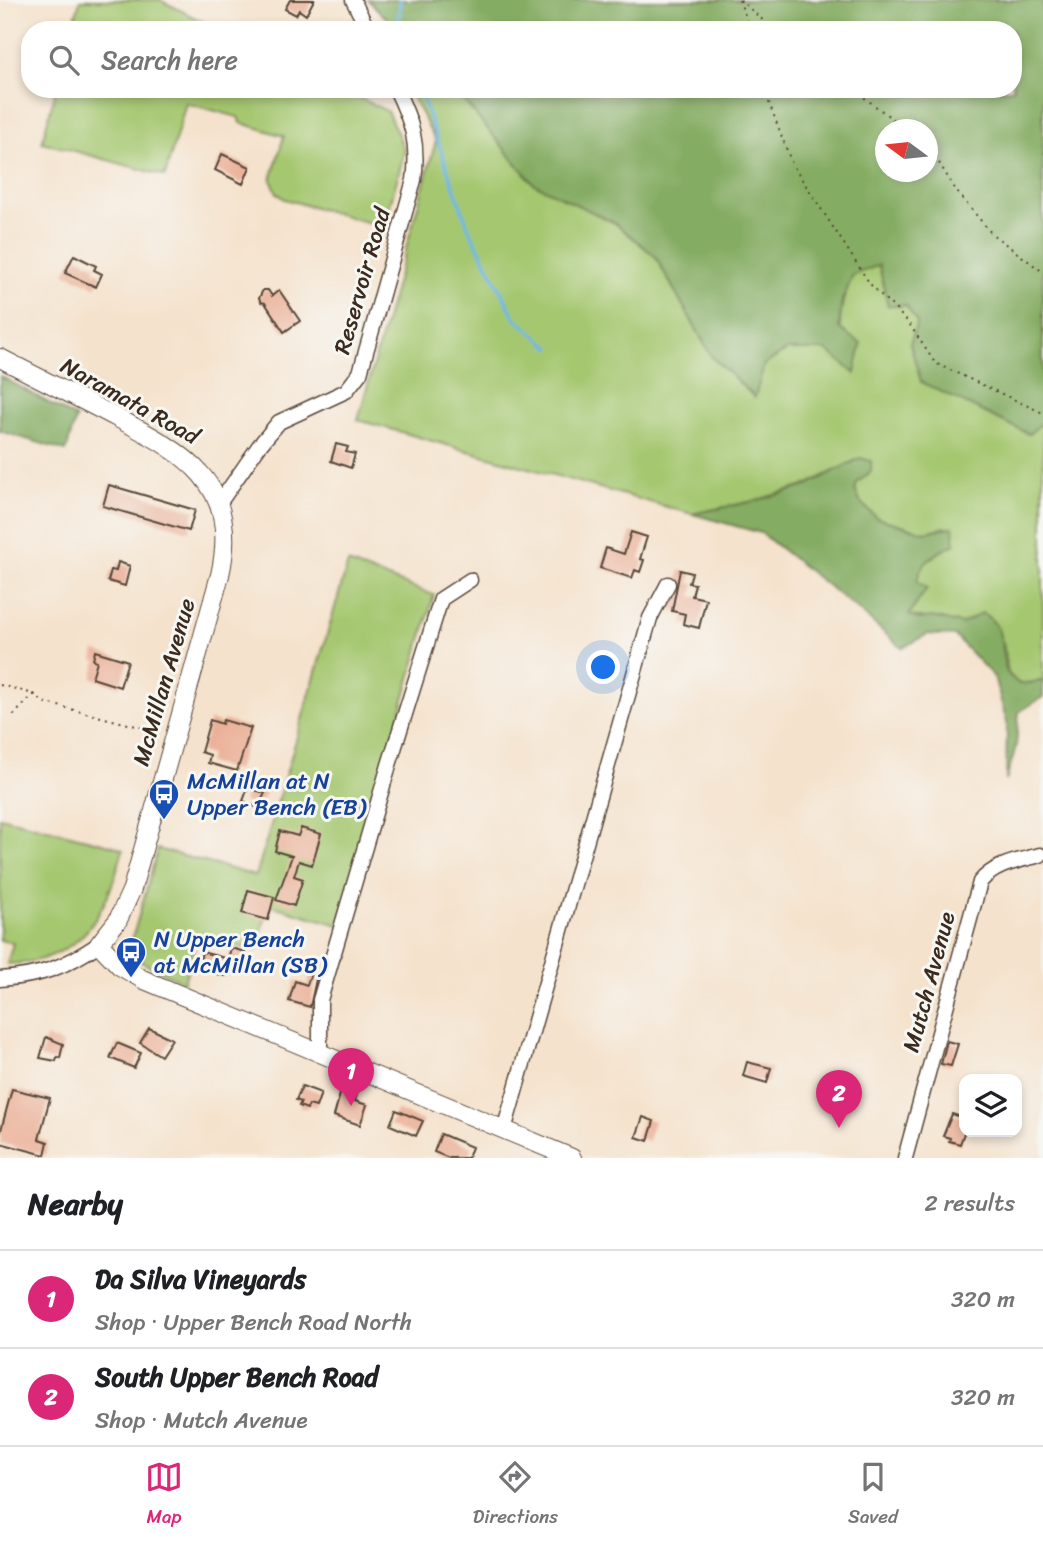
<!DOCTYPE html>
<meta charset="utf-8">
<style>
body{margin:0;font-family:Sriracha,sans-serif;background:#f2f2f2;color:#202124}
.controls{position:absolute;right:21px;bottom:21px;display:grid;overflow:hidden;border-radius:14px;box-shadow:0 4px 10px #0003}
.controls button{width:63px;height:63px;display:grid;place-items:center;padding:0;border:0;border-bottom:2px solid #e0e0e0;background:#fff;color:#202124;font:35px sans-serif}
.compass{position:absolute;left:875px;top:119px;width:63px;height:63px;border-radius:50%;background:#fff;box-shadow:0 4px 10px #0003;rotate:285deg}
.you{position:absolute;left:604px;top:668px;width:24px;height:24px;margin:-18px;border:5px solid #fff;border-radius:50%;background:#1a73e8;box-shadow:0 0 0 10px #1a73e833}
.badge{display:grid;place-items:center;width:46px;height:46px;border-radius:50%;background:#db2777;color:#fff;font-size:23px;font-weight:700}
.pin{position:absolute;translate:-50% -58px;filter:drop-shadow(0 2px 4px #0008)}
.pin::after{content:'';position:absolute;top:37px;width:24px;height:21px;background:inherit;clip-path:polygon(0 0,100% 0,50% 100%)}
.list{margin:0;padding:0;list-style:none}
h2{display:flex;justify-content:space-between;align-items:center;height:91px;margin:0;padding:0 28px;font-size:30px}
h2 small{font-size:23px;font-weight:400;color:#757577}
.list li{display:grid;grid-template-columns:46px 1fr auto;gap:21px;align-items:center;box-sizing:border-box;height:98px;padding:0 28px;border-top:2px solid #e0e0e0}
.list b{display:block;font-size:26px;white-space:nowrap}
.list p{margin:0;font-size:23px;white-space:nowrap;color:#757577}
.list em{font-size:23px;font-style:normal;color:#757577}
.icon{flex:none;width:38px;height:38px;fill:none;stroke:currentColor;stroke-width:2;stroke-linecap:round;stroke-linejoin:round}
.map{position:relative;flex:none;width:1043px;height:1158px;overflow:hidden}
.search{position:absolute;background:#fff;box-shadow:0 4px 10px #0003;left:21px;right:21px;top:21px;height:77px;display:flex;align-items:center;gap:18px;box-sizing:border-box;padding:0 24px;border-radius:28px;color:#757577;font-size:26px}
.sheet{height:287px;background:#fff}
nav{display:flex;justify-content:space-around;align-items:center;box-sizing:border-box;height:98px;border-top:2px solid #e0e0e0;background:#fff;font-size:19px;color:#757577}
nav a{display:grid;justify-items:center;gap:4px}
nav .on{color:#db2777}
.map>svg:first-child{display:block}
</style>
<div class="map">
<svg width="1043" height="1158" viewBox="0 0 1043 1158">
<rect width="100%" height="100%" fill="#f6f6f2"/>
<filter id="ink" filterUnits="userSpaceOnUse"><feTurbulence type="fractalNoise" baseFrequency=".0143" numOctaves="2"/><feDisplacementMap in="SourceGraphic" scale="14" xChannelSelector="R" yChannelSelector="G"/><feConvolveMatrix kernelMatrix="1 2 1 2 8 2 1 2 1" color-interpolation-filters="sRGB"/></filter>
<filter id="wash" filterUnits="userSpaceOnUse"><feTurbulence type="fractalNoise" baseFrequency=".00686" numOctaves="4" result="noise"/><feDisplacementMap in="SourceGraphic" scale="28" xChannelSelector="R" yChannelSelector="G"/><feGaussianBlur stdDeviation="1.57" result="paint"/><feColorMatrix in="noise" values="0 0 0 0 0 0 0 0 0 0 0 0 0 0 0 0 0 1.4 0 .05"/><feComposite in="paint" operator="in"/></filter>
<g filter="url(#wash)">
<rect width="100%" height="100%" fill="#f5e2cc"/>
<path fill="#a5c770" stroke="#707847" stroke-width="2" d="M 80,0 L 160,0 L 220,30 L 72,30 Z
M 56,89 L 341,89 L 387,111 L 405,150 L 384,227 L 285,199 L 277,193 L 271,180 L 284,136 L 241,123 L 238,117 L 186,103 L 165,176 L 42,142 Z
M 408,89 L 454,89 L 534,184 L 615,223 L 655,256 L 712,357 L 754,397 L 764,365 L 787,350 L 827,350 L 854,373 C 839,329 833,320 853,275 L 879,265 L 888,306 L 906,305 L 917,322 L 910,344 L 1028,434 L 1043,422 L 1043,681 L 1018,684 L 1008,673 L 1003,642 C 982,633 963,625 941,619 C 929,617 920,619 909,615 L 927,588 L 916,582 C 919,562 938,552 955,544 L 945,527 L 925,532 L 877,518 L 860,502 L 855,490 L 857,483 L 871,471 L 860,458 L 804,486 L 754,501 L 692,514 L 358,420 L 436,141 Z
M 348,563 L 434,595 L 339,925 L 269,905 L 256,950 L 197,937 L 184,982 L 141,962 L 131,951 L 131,943 L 158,849 L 256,876 Z
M 0,817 L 114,846 L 123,850 C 105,915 83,962 7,964 L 13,943 L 0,940 Z"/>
<path fill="#84ac62" stroke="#606b40" stroke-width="2" fill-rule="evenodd" d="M 368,0 L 1043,0 L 1043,422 L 1029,434 L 921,382 L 910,344 L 917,322 L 906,305 L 888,306 L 879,265 L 853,275 L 842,300 L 839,328 L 861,344 L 855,373 L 826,350 L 787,350 L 764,365 L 755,397 L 712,357 L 655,256 L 615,223 L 534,184 L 454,89 L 1013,89 L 1013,30 L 398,30 ZM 886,130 L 928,130 L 928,172 L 886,172 Z
M 0,376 L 76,418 L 66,451 L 0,431 Z
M 860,458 L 871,461 L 871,471 L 857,483 L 855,490 L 860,502 L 877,518 L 925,532 L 953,527 L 955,544 C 938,552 919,562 917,582 L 927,588 L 909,615 L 918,619 L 932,617 L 962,624 L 982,613 C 1008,627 998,649 1007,672 C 1009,676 1015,680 1019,684 L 1043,681 L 1043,697 L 1019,712 L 1016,746 L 1006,781 L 1007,722 L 994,677 L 955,636 L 928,634 L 902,648 L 856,608 L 761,533 L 692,514 L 754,501 L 804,487 Z"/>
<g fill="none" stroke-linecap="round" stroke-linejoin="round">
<path stroke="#6db8e6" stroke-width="3.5" d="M 398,30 L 400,0
M 419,89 L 469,229 L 515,318 L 551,348"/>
</g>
<g id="blocks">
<path fill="#ebb198" d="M 290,0 L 314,0 L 306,15 L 299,10 L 296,15 L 285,9 Z
M 222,154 L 250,167 L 243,184 L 215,170 Z
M 74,255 L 96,266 L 94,270 L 102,274 L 96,287 L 65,273 Z
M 263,290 L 268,290 L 272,296 L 279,290 L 300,321 L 284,332 L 265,303 L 261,302 L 259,298 Z
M 336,444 L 348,447 L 346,452 L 355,454 L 351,468 L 331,461 Z
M 109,485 L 195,510 L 189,531 L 103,506 Z
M 631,532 L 647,537 L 640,559 L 644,560 L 640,572 L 635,570 L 632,578 L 600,568 L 606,548 L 624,554 Z
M 118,562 L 130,566 L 125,586 L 108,581 L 111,570 L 116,571 Z
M 680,570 L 692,573 L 689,583 L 695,584 L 692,596 L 706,599 L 699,628 L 683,624 L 685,614 L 672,611 Z
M 95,651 L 128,661 L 120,687 L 92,678 L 97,661 L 93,660 Z
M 210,720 L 222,724 L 223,720 L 251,728 L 237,771 L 208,763 L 210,755 L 201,752 Z
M 248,788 L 265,793 L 258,808 L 243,801 Z
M 301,828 L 321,834 L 312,865 L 299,861 L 294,876 L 303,879 L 294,906 L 276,900 L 292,856 L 275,851 L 280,831 L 298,836 Z
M 248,890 L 274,897 L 268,920 L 242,913 Z
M 231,948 L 245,952 L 240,970 L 225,976 L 198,969 L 202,952 L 228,959 Z
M 311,973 L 317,975 L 310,1007 L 289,1001 L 295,981 L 307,985 Z
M 149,1028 L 172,1039 L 161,1056 L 140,1043 Z
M 46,1037 L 63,1044 L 60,1058 L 57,1057 L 56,1061 L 40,1058 Z
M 947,1041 L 958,1044 L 951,1066 L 941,1064 Z
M 117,1043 L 141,1053 L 134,1068 L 110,1058 Z
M 747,1062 L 771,1068 L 767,1083 L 743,1076 Z
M 302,1086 L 321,1093 L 316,1107 L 309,1105 L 307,1109 L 299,1106 L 301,1102 L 296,1100 Z
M 342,1087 L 358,1092 L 355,1101 L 367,1105 L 360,1125 L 334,1116 Z
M 12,1089 L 50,1098 L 39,1139 L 48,1142 L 45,1155 L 0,1143 L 0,1134 Z
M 396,1110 L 423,1121 L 416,1136 L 390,1125 Z
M 952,1114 L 964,1118 L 964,1133 L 960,1144 L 949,1141 L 950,1138 L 943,1136 Z
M 643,1117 L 654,1121 L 648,1141 L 636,1137 Z
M 441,1134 L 472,1147 L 468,1158 L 449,1158 L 434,1152 Z"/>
</g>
</g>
<g filter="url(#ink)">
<use href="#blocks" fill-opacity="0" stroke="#574638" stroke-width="2"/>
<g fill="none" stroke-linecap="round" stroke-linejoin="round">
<g stroke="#574638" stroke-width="17">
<path id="minor" d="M 353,0 L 368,30
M 218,505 L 259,446 L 279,422 L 346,391 L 360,373 L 414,180 C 419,143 412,122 396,89
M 0,979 C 42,976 65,967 99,944
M 320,1053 L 320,1000 L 389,765 L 441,599 L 470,580
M 504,1130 L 650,618 L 668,584
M 905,1158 L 980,882 C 995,864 1018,861 1040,855"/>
</g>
<g stroke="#574638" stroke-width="20">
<path id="major" d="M 0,358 C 35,376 70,394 106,412 C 178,450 242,478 220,575 L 132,889 L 118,920 L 99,944 L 120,966 L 142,979 L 572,1158"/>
</g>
<path stroke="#574638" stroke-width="2" stroke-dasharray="2 5" stroke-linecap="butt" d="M 739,0 L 751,30
M 740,0 L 774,30
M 764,89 L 792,164 L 870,284 L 908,322 L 935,363 L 1043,413
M 853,89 L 907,130
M 928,145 L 957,192 L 992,234 L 1043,272
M 0,685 L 34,694 L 11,718
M 34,694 L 43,702 L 159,732"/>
<use href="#minor" stroke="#fff" stroke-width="14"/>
<use href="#major" stroke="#fff" stroke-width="18"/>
</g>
</g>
<defs>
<g id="bus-pin" transform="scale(1.575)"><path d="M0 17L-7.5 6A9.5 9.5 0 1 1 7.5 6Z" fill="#1a4fb4" stroke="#f6f6f2"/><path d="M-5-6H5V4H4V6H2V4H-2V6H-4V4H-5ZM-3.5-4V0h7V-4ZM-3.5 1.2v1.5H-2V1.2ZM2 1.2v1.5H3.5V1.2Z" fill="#fff"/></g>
</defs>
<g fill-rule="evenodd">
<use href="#bus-pin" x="164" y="794"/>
<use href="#bus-pin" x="131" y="952"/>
</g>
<g text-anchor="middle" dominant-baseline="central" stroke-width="6" stroke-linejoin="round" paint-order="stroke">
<g font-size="23" fill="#3b2a1e" stroke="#f6f6f2">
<text transform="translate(362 281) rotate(-74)">Reservoir Road</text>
<text transform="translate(130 401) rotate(29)">Naramata Road</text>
<text transform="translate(164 682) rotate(-74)">McMillan Avenue</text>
<text transform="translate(929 982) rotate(-75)">Mutch Avenue</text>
</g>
<g font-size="23" fill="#164399" stroke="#f6f6f2" text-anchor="start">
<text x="187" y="781">McMillan at N<tspan x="187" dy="26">Upper Bench (EB)</tspan></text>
<text x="154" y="939">N Upper Bench<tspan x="154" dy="26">at McMillan (SB)</tspan></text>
</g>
</g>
</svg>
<div class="controls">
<button><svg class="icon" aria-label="layers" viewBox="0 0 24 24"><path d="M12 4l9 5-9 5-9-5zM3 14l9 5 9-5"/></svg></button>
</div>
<svg class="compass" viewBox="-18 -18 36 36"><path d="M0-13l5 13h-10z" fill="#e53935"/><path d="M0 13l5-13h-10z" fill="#757577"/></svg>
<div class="you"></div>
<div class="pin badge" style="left:351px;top:1106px">1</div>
<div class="pin badge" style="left:839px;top:1128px">2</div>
<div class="search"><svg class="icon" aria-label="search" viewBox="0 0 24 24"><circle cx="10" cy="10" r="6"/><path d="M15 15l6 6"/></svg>Search here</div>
</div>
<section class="sheet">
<h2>Nearby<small>2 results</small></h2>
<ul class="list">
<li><span class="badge">1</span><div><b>Da Silva Vineyards</b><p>Shop · Upper Bench Road North</p></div><em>320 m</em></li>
<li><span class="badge">2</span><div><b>South Upper Bench Road</b><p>Shop · Mutch Avenue</p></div><em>320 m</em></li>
</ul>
</section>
<nav>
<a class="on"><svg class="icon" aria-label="map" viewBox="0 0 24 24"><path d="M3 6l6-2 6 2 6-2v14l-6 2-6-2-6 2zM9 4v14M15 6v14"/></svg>Map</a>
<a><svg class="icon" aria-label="directions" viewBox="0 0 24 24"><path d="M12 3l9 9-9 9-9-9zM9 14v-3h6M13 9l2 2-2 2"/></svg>Directions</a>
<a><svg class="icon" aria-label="saved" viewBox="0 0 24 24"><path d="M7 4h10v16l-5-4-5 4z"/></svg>Saved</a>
</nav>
